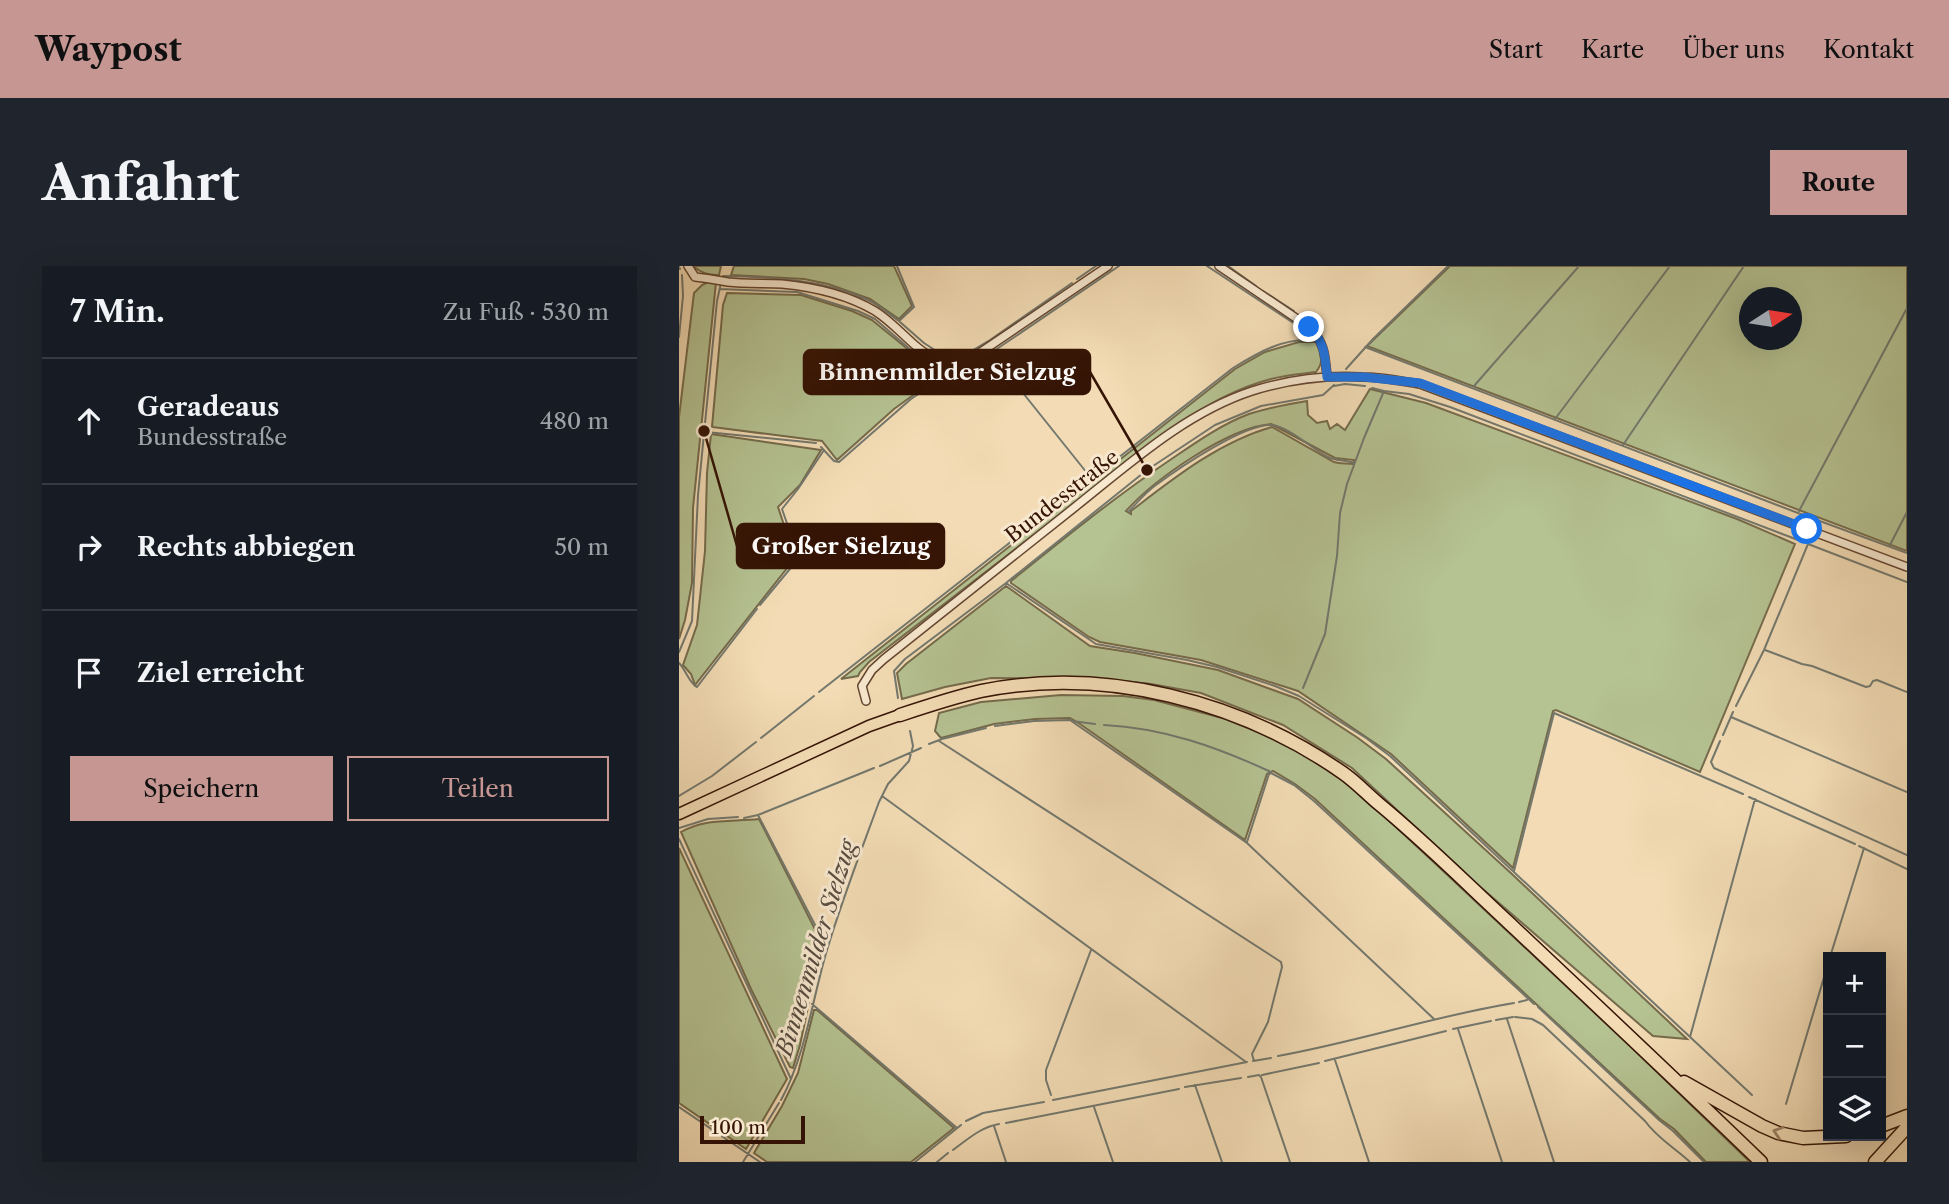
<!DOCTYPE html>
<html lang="de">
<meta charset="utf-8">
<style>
body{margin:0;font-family:"Libre Caslon Text",serif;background:#20242c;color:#f1f3f6}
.controls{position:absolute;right:21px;bottom:21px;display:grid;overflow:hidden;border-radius:0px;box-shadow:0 7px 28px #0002}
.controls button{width:63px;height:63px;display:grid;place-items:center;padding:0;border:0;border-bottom:2px solid #363941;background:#171b24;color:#f1f3f6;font:35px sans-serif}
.compass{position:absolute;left:1060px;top:21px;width:63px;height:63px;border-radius:50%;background:#171b24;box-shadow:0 7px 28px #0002;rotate:78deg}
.scale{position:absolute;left:21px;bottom:18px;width:105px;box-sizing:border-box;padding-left:7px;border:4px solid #351405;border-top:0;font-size:19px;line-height:24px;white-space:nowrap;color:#351405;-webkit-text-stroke:5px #f7e8cf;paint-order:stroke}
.stop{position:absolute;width:21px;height:21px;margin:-16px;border:5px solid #1a73e8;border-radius:50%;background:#fff}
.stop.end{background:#1a73e8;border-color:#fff;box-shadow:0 2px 7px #0008}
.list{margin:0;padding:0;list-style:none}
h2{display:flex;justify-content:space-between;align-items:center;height:91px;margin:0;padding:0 28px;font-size:30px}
h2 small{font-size:23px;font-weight:400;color:#9ea1a6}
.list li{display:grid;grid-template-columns:46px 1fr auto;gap:21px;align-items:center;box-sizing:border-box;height:126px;padding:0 28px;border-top:2px solid #363941}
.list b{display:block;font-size:26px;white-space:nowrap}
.list p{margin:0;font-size:23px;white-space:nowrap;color:#9ea1a6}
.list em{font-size:23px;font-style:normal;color:#9ea1a6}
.actions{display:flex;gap:14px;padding:21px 28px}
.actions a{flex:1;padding:16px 0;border:2px solid #c59692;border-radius:0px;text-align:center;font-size:24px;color:#c59692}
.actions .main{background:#c59692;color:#111}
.icon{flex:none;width:38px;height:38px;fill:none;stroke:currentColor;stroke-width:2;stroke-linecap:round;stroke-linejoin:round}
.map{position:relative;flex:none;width:1228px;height:896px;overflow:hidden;border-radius:0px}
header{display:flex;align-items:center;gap:42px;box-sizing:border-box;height:98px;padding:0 35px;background:#c59692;color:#111}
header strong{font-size:33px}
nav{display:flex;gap:38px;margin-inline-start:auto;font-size:24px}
.intro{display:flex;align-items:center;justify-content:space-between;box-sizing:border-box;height:168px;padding:0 42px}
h1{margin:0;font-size:49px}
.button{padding:18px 32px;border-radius:0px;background:#c59692;color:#111;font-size:24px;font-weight:700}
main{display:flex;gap:42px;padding:0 42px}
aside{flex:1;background:#171b24;border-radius:0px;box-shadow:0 7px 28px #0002}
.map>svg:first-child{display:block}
</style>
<header>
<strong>Waypost</strong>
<nav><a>Start</a><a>Karte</a><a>Über uns</a><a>Kontakt</a></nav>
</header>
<div class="intro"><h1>Anfahrt</h1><a class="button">Route</a></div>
<main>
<aside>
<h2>7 Min.<small>Zu Fuß · 530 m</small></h2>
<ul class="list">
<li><svg class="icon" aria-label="ahead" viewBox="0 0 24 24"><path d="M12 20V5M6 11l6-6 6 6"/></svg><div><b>Geradeaus</b><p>Bundesstraße</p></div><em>480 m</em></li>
<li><svg class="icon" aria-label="right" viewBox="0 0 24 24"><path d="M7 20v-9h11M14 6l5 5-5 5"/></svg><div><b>Rechts abbiegen</b></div><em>50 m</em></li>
<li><svg class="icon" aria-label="arrive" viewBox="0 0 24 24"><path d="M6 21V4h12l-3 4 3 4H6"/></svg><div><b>Ziel erreicht</b></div></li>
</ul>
<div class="actions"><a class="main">Speichern</a><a>Teilen</a></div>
</aside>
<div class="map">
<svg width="1228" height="896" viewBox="0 0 1228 896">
<rect width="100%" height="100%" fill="#f3dcb5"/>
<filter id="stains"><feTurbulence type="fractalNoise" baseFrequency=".00286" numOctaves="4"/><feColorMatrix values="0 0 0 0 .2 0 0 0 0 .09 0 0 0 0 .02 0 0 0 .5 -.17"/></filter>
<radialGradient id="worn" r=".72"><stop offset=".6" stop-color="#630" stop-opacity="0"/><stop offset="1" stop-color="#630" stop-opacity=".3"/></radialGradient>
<path fill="#b5c292" stroke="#756b4c" stroke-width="2" fill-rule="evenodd" d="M 14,0 L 42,0 L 40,9 C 29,9 22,7 14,0 Z
M 55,0 L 215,0 L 233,40 L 220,53 L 191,33 L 149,18 L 125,13 L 52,9 Z
M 771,0 L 1228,0 L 1228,285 L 688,80 ZM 1070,32 L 1112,32 L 1112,74 L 1070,74 Z
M 31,15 L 37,16 L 14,242 L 13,317 L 6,354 L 0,373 L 0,151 L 15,27 L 23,19 Z
M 48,27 L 122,29 L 173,45 L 193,54 L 247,98 L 265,107 L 215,143 L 158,194 L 143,175 L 33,161 L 44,39 Z
M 620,76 L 640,76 C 643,88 645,96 637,106 C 622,108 606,109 592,113 C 557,122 527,140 497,159 L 190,396 L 181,406 L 179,410 L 162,413 L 556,103 L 586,86 Z
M 691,123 L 747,137 L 1058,253 L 1116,278 L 1021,506 L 877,444 L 874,445 L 834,602 L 712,488 L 619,425 L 522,394 L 421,376 L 410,371 L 332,317 L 332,315 C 384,273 436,231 491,194 C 516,177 541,159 570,148 C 589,142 609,138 628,135 L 629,149 L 638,157 L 648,155 L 651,163 L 658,158 L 666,164 ZM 592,158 L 656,192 L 675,194 L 674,198 C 668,197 661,198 655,196 L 593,161 C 540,176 495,212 452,245 L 452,248 L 447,245 C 476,213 548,162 592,158 Z
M 32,168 L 142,184 L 121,219 L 99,241 L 116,292 L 16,419 L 12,408 L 4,399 L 18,359 L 26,285 L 28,207 Z
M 327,320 L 411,380 L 456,387 L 539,404 L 619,433 L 679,472 L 707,493 L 834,609 L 1008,773 L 974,770 L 791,612 L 673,502 L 604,459 L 522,427 L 472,418 L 426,413 L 312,412 L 266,421 L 223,433 L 218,407 L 227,398 Z
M 382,429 L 444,430 L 475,434 L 547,453 L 581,467 L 625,489 L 662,513 L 704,549 L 761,602 L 951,780 L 1071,896 L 1027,896 L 995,863 L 981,853 L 636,533 L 616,518 L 594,505 L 588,508 L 566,574 L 401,458 L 391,452 L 356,453 L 315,458 L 262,472 L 256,465 L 260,447 L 302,436 Z
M 80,553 L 145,681 L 131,732 L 121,779 L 114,802 L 111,801 L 72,723 L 2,566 C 26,552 52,556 80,553 Z
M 0,582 L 108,813 L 67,883 L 0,837 Z
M 135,744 L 138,744 L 275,862 L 232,896 L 88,896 L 75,887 L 103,840 L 119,807 Z"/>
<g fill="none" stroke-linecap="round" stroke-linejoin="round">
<path stroke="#73786e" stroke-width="2" d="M 528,0 L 628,66 L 635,73
M 549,0 L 577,20
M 0,1 L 1,3
M 44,10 C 93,11 143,13 189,34 C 200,39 210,48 220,55 L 235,41 L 218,0
M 398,13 L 417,0
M 41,23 L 118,26 L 179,45 L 196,53 L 240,91 L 259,103
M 584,25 L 615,45
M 221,56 L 245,77 L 265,90 L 277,92 L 284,90 L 311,74 L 393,17
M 0,71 L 4,30 L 3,9
M 686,81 L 1119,247 L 1228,287
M 312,87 L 412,212
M 306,91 L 440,0
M 667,103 L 694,73 L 769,0
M 655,120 L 666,118 L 686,120
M 795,120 L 900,0
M 705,125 L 730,128 L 771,141 L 1119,274
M 876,153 L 991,0
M 27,166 L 137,177
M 944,179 L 1065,0
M 142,181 L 155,195 L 160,196 L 232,133 L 271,107 L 299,96
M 450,245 C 459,236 467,226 477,219 C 500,202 566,157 593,159 C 610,161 633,183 649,191 C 657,195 667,194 675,197
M 1120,245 L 1228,42
M 1211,279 L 1228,246
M 327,317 L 417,378 L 508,394 L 538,401 L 596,420 L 620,430 L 687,472 L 711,490 L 1073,829
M 81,339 L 120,292 L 103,243 L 119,223 L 145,184
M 1086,384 L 1123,398 L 1133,400 L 1187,421 L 1191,420 L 1194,415 L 1198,414 L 1228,426
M 0,386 L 13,355 L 19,229 L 38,35 L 42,17
M 0,397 C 7,404 10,417 18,421 L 78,343
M 624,422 L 646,368 L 658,290 L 661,247 L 668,218 L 685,172 L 705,125 L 693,122
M 140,426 L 554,102 C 580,86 604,72 635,74
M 219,432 L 215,405 L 226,393 L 327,317 L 468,204 L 536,159 L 582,140 L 644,129 L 655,119
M 1057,440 L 1085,384 L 1129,278 L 1228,316
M 1052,451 L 1228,526
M 393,455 L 416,458
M 425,459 C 485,462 538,481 592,506
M 316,460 L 355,455 L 391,454 L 568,577 L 755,753
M 1044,469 L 1054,446
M 82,472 L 135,430
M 260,475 L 602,696 L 603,701 L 589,756 L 573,788 L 575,795
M 1041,475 L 1032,496 L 1035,502 L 1228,589
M 250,478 L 263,473 L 307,462
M 201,500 L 242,482
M 0,530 L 33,510 L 77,476
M 203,530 L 567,796
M 1070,531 L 1176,578
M 79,549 L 148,682
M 65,552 L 79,549 L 195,502
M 0,562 L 29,553 L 59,551
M 0,573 L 112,813
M 568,576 L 590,508 L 592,507 L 615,519 L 635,535 L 855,738
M 1180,580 L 1228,603
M 835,605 L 875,447 L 1064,528
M 1151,691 L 1185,582
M 840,736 L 848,734
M 133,738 L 278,862
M 859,741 L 980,854 L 994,865 L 1025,896
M 836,751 L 853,753 L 864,759 L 966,855 C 978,872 996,882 1011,896
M 828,753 L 875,896
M 817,754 L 834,751
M 774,763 L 812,755
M 779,763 L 823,896
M 1011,771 L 1076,533
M 599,790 C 678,776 755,750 835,737
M 656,794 L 690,896
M 574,795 L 592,792
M 646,795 L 767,765
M 583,809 L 640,797
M 569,811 L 580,809 L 582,811 L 611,896
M 516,819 L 543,896
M 506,821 L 562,812
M 372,829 L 367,814 L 367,804 L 412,684
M 102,834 C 127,788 133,734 148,684 C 163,634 182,585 200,536 L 209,518 L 230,495 L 234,480 L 231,465
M 374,834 L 568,796
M 1107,838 L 1149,698
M 0,841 L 81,896
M 415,841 L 434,896
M 287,855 L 304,847 L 365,836
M 327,857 L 500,823
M 315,860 L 327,896
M 274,884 C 289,873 302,861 320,858
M 64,896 L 100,837
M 236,896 L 282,859
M 258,896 L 269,887"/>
<g stroke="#644631" stroke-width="10">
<path id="street" d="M 9,0 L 16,11 C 27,12 38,14 49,16 C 66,18 85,17 103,18 C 134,21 169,29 196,45 C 231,67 250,112 296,90 L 429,0
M 540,0 L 630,61 C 646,76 646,90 648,111
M 187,435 L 183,420 L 193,404 L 205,393 C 269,342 332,292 396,241 C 450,198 506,147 573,125 C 608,114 647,109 683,111 C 702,111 722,115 741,118 L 1228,301"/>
</g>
<g stroke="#351405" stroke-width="13">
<path id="primary" d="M 0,548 L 190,460 L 221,449"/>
</g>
<g stroke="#351405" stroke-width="15">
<path id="highway" d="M 221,449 C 248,440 275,431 302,425 C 426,400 561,435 664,507 C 677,516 688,528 700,538 C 745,575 786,616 829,656 C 914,736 998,815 1082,896
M 1005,816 L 1083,860 L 1099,867 L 1124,872 L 1167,870
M 1202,860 L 1228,850
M 1196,896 L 1228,861"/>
</g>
<use href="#street" stroke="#f7e8cf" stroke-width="7"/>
<use href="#primary" stroke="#f3dcb5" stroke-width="10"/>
<use href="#highway" stroke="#f3dcb5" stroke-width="12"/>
</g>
<defs><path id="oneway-chevron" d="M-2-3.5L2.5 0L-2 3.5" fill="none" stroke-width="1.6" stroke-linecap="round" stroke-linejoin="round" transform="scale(1.75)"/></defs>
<use stroke="#9e8266" href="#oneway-chevron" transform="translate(1099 866) rotate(-162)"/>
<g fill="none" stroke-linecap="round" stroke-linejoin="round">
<path stroke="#1a73e8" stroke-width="9" d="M 630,61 C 646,76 646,90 648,111 L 685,111 L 741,117 L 1128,263"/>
</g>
<g text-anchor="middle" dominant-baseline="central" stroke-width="6" stroke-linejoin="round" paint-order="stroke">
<g font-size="21" fill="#351405" stroke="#f7e8cf">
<text transform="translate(383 230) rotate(-38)">Bundesstraße</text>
</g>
<g font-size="23" font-style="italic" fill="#594e42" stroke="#f7e8cf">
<text transform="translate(137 682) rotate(-73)">Binnenmilder Sielzug</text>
</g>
</g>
<path fill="none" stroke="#351405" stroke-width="2.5" d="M468 204L411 106M25 165L58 280"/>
<g fill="#351405" stroke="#f7e8cf" stroke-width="2.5">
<circle cx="468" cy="204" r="7"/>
<circle cx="25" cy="165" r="7"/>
</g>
<g fill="#351405" stroke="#351405" stroke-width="2.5">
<rect x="125" y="84" width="286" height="44" rx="7"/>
<rect x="58" y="258" width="207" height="44" rx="7"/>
</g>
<g font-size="23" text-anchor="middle" font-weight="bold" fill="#fff">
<text x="268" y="114">Binnenmilder Sielzug</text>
<text x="162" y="288">Großer Sielzug</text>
</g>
<rect width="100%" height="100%" filter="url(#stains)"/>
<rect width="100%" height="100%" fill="url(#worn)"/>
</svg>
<div class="controls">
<button>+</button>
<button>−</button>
<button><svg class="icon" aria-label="layers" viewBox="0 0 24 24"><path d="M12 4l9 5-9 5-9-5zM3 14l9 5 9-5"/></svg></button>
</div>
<svg class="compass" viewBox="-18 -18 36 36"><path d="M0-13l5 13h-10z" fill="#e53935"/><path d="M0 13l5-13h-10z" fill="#9ea1a6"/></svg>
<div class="scale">100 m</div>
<div class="stop" style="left:1128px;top:263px"></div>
<div class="stop end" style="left:630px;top:61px"></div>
</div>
</main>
